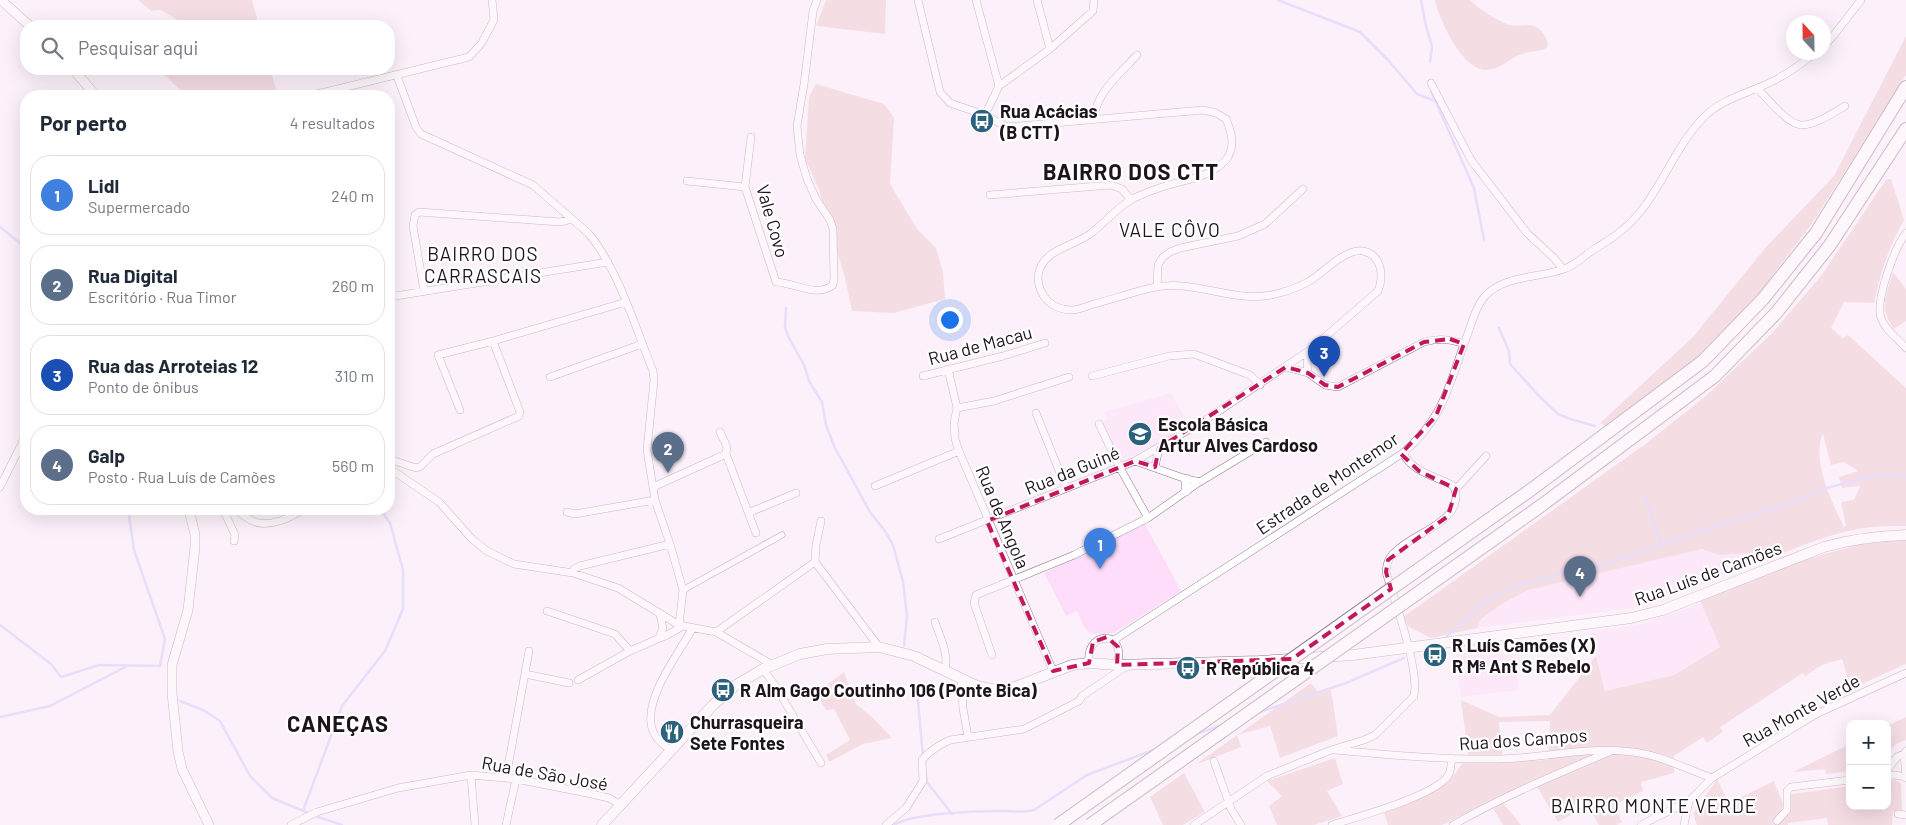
<!DOCTYPE html>
<html lang="pt">
<meta charset="utf-8">
<style>
body{margin:0;font-family:Barlow,sans-serif;background:#f2f2f3;color:#1f2937}
.controls{position:absolute;right:15px;bottom:15px;display:grid;overflow:hidden;border-radius:10px;box-shadow:0 5px 20px #0002}
.controls button{width:45px;height:45px;display:grid;place-items:center;padding:0;border:0;border-bottom:1px solid #e0e1e3;background:#fff;color:#1f2937;font:25px sans-serif}
.compass{position:absolute;left:1786px;top:15px;width:45px;height:45px;border-radius:50%;background:#fff;box-shadow:0 5px 20px #0002;rotate:338deg}
.you{position:absolute;left:949px;top:319px;width:18px;height:18px;margin:-12px;border:4px solid #fff;border-radius:50%;background:#1a73e8;box-shadow:0 0 0 8px #1a73e833}
.badge{display:grid;place-items:center;width:32px;height:32px;border-radius:50%;background:#b45309;color:#fff;font-size:16px;font-weight:700}
.pin{position:absolute;translate:-50% -41px;filter:drop-shadow(0 1px 2px #0008)}
.pin::after{content:'';position:absolute;top:26px;width:18px;height:15px;background:inherit;clip-path:polygon(0 0,100% 0,50% 100%)}
.list{margin:0;padding:0;list-style:none}
h2{display:flex;justify-content:space-between;align-items:center;height:65px;margin:0;padding:0 20px;font-size:21px}
h2 small{font-size:16px;font-weight:400;color:#747a83}
.list li{display:grid;grid-template-columns:32px 1fr auto;gap:15px;align-items:center;box-sizing:border-box;height:80px;margin:0 10px 10px;padding:0 10px;border:1px solid #e0e1e3;border-radius:20px}
.list b{display:block;font-size:19px;white-space:nowrap}
.list p{margin:0;font-size:16px;white-space:nowrap;color:#747a83}
.list em{font-size:16px;font-style:normal;color:#747a83}
.icon{flex:none;width:28px;height:28px;fill:none;stroke:currentColor;stroke-width:2;stroke-linecap:round;stroke-linejoin:round}
.map{position:relative;flex:none;width:1906px;height:825px;overflow:hidden}
.search{position:absolute;background:#fff;box-shadow:0 5px 20px #0002;left:20px;top:20px;width:375px;height:55px;display:flex;align-items:center;gap:12px;box-sizing:border-box;padding:0 18px;border-radius:20px;color:#747a83;font-size:19px}
.panel{position:absolute;background:#fff;box-shadow:0 5px 20px #0002;left:20px;top:90px;width:375px;height:425px;border-radius:20px}
.map>svg:first-child{display:block}
</style>
<div class="map">
<svg width="1906" height="825" viewBox="0 0 1906 825">
<rect width="100%" height="100%" fill="#fcf1fa"/>
<path fill="#feddfa" d="M 1171,393 L 1189,425 L 1123,462 L 1119,462 L 1101,422 L 1108,419 L 1104,412 Z
M 1145,524 L 1181,591 L 1114,633 L 1098,634 L 1090,633 L 1084,627 L 1077,611 L 1066,616 L 1044,573 Z
M 1702,549 L 1718,555 L 1771,552 L 1773,557 L 1647,606 L 1477,628 L 1481,619 L 1502,604 L 1528,590 Z
M 1701,603 L 1720,647 L 1674,675 L 1605,691 L 1590,632 L 1642,624 Z
M 1512,640 L 1519,690 L 1461,697 L 1455,647 Z"/>
<path fill="#eec6cb" fill-rule="evenodd" d="M 138,0 L 252,0 L 259,26 L 187,26 L 161,10 L 151,11 Z
M 826,0 L 886,0 L 885,34 L 816,26 Z
M 1435,0 L 1470,0 C 1480,10 1497,21 1510,25 C 1523,28 1533,20 1543,33 C 1546,38 1548,41 1548,47 C 1542,52 1528,51 1519,55 C 1509,60 1499,69 1488,70 C 1463,72 1439,20 1435,0 Z
M 1906,36 L 1906,75 L 1813,222 L 1752,303 L 1698,357 L 1605,426 L 1600,423 L 1693,337 L 1766,247 L 1834,176 Z
M 167,69 L 270,69 L 278,96 L 186,96 L 163,73 Z
M 816,84 L 884,104 L 894,118 L 890,184 L 917,229 L 936,248 L 943,272 L 945,299 L 894,313 L 852,311 L 845,278 L 819,190 L 805,159 L 809,97 Z
M 1891,179 L 1904,220 C 1889,246 1880,274 1874,303 L 1844,302 L 1831,328 L 1843,338 L 1848,335 L 1906,388 L 1906,526 C 1894,526 1882,526 1871,527 C 1837,531 1804,545 1773,557 L 1771,552 L 1718,555 L 1702,549 L 1528,590 L 1502,604 L 1481,619 L 1477,628 L 1431,638 L 1409,627 L 1403,617 L 1644,445 L 1706,396 L 1772,333 L 1821,276 L 1886,180 ZM 1823,434 L 1831,465 L 1844,462 L 1858,471 L 1839,477 L 1842,488 L 1860,486 L 1854,500 L 1841,502 L 1846,526 L 1844,527 C 1832,503 1811,459 1823,434 Z
M 1893,272 L 1906,289 L 1906,321 L 1894,329 C 1878,306 1886,297 1893,272 Z
M 1906,539 L 1906,664 L 1851,689 L 1842,659 L 1822,665 L 1805,676 L 1803,673 L 1720,727 L 1723,732 L 1707,743 L 1703,737 L 1674,756 L 1674,773 L 1641,782 L 1643,791 L 1614,805 L 1622,822 L 1617,825 L 1599,825 L 1588,806 L 1558,822 L 1533,780 L 1442,825 L 1388,825 L 1384,812 C 1402,805 1427,797 1443,785 C 1454,778 1461,765 1468,754 L 1461,700 L 1499,717 L 1550,715 L 1596,656 L 1605,691 L 1674,675 L 1720,647 L 1700,601 C 1769,573 1831,544 1906,539 ZM 1550,721 L 1548,760 L 1503,762 L 1499,722 Z
M 844,672 L 856,704 L 873,718 L 892,738 L 863,744 L 829,762 L 826,755 L 850,740 L 834,709 L 826,710 L 816,693 Z
M 1311,683 L 1319,693 L 1331,690 L 1338,736 L 1280,758 L 1270,726 L 1237,735 L 1241,747 L 1195,765 Z
M 1906,717 L 1906,740 L 1896,744 L 1887,753 L 1887,726 Z
M 1850,744 L 1850,771 L 1826,774 L 1825,769 L 1793,772 Z
M 1335,758 L 1343,784 L 1327,791 L 1342,816 L 1314,825 L 1277,825 L 1269,806 L 1282,796 L 1267,781 Z
M 1184,773 L 1205,812 L 1183,825 L 1163,825 L 1150,797 Z
M 1717,779 L 1729,803 L 1774,781 L 1784,806 L 1772,824 L 1776,825 L 1791,801 L 1791,794 L 1850,786 L 1850,806 L 1887,806 L 1887,781 L 1895,780 L 1901,783 L 1902,811 L 1893,811 L 1892,825 L 1828,825 L 1827,818 L 1788,823 L 1788,825 L 1697,825 L 1693,814 Z
M 1503,803 L 1521,825 L 1503,825 L 1493,809 Z"/>
<g fill="none" stroke-linecap="round" stroke-linejoin="round">
<path stroke="#cec7fd" stroke-width="2.5" d="M 1278,0 L 1360,32 L 1388,60 L 1417,94 L 1435,101
M 1421,0 L 1426,26 L 1432,46 L 1430,62
M 1431,91 L 1474,188 L 1484,240
M 0,227 L 26,248
M 786,308 L 785,327 L 788,336 L 804,365 L 809,381 L 822,402 L 826,425 L 834,446 L 870,512 L 885,531 L 893,545 L 903,582 L 907,616 L 904,646
M 1499,328 L 1509,351 L 1510,364 L 1541,398 L 1558,414 L 1570,419 L 1595,426
M 1645,497 L 1661,546
M 0,625 L 51,664 L 61,677 L 99,665 L 160,666 L 165,639 L 134,550 L 128,509
M 1447,636 L 1486,601 L 1509,588 L 1553,576 L 1569,574 L 1612,562 L 1700,531 L 1780,507 L 1827,488 L 1865,478 L 1890,474 L 1906,477
M 917,691 L 923,756
M 180,701 L 203,710 L 220,721 L 250,776 L 272,798 L 318,817 L 342,825
M 1260,712 L 1346,683 L 1404,658
M 0,717 L 50,706 L 127,666
M 1194,735 L 1219,726
M 926,776 L 927,782 L 952,814
M 303,811 L 342,706 L 385,651 L 403,609 L 403,570 L 390,523 L 380,509
M 894,825 C 913,813 976,811 1000,811 C 1012,811 1022,813 1034,810 L 1087,775 L 1156,749"/>
<g stroke="#8f778c" stroke-width="7">
<path id="pedestrian" d="M 683,590 L 782,535"/>
</g>
<g stroke="#8f778c" stroke-width="8">
<path id="minor" d="M 918,0 L 940,92 L 950,103 L 985,115 L 1007,127 L 1203,110 L 1216,113 L 1226,119 C 1232,133 1236,148 1225,161 C 1209,178 1183,180 1162,187 C 1153,190 1143,194 1134,198 C 1118,206 1105,223 1090,234 C 1072,247 1040,250 1038,277 C 1038,286 1041,294 1048,301 C 1054,307 1063,310 1072,310 C 1079,310 1087,306 1094,304 C 1114,299 1135,291 1156,287 C 1200,279 1237,307 1283,292 C 1291,290 1300,286 1308,282 C 1322,274 1345,248 1363,251 C 1382,255 1384,276 1378,291 L 1310,350 L 1307,362 L 1308,373 L 1325,385 L 1338,387 L 1424,342 C 1439,338 1450,339 1464,344
M 976,0 L 999,86
M 1037,0 L 1050,49
M 1824,46 L 1834,35 L 1861,0
M 397,76 L 416,127 L 421,134 L 533,185 L 588,233 C 617,266 636,329 653,371 L 654,380 L 647,450 L 655,500 L 670,544 L 683,590 L 679,625
M 1431,83 L 1471,160 L 1527,233 L 1554,258 L 1563,269
M 1757,88 C 1767,98 1788,125 1802,125 C 1816,125 1833,113 1845,106
M 309,96 L 469,57 L 481,44 L 494,20 L 492,0
M 985,115 L 999,86 L 1050,49 L 1093,11 L 1094,0
M 1094,119 C 1096,92 1120,74 1137,55
M 751,137 L 745,187 L 776,282 C 796,283 816,298 833,285 L 834,278 L 833,229 L 830,220 L 816,199 L 807,179 L 800,155 L 797,126 L 804,84 L 813,11 L 817,0
M 687,181 L 745,187
M 990,195 L 1111,185 L 1122,189 L 1131,200
M 1906,233 C 1895,247 1875,300 1881,318 C 1885,330 1898,339 1906,348
M 1157,287 L 1158,265 L 1163,257 L 1170,252 L 1180,248 L 1238,236 L 1265,224 L 1303,189
M 424,291 L 413,226 L 415,215 L 419,212 L 560,222 L 572,219
M 389,297 L 608,262
M 1286,367 L 1308,373
M 948,369 L 957,408 L 954,423 L 955,439 L 959,451 L 1053,671
M 923,376 L 1003,356 L 1045,343
M 1092,376 L 1169,356 L 1194,354 L 1250,375 L 1260,385
M 550,377 L 642,344
M 957,408 L 994,401 L 1069,377
M 460,410 L 438,355 L 493,341
M 1036,413 L 1066,488
M 1099,424 L 1120,468 L 1148,518
M 720,432 L 727,447 L 726,454 L 756,533
M 389,459 L 416,468 L 421,466 L 433,454 L 519,416 L 520,412 L 493,341 L 626,302
M 1135,461 L 1186,479 L 1200,482
M 1155,467 L 1159,448
M 389,468 L 439,502 L 472,539 L 487,551 L 514,564 L 573,573 L 618,588 L 679,625 L 716,632 L 771,664
M 875,486 L 959,451
M 0,487 L 26,435
M 653,487 L 726,454
M 1456,489 L 1486,456
M 223,509 L 235,535 L 234,541
M 235,509 C 241,514 247,519 255,522 C 270,527 291,518 303,509
M 567,512 L 575,514 L 655,500
M 748,513 L 796,493
M 821,521 L 816,545 L 815,562 L 879,647
M 939,539 L 1135,461 L 1207,419 L 1310,350
M 573,573 L 574,569 L 580,566 L 670,544
M 547,611 L 615,634 L 630,651
M 935,622 C 940,637 949,654 945,669
M 716,632 L 815,562
M 659,638 L 663,628 L 660,615
M 1114,640 L 1403,453 C 1445,417 1449,384 1467,336 C 1472,322 1476,306 1486,295 C 1506,275 1539,278 1564,269 C 1576,265 1585,255 1596,248 C 1604,243 1613,238 1621,231 C 1659,201 1670,151 1705,116 C 1723,98 1753,92 1775,80 C 1790,72 1803,63 1816,52
M 992,655 L 974,603 L 976,595 L 1074,555 L 1148,518 L 1198,483 L 1266,442
M 1089,663 C 1087,646 1097,634 1114,640 C 1120,650 1120,654 1117,665
M 763,669 L 776,687 L 821,763
M 525,674 L 569,683
M 961,678 L 963,708 L 968,737
M 578,680 L 630,651 L 667,635 L 683,626
M 671,750 C 661,744 652,735 651,723 C 647,694 679,653 692,629
M 1335,750 C 1390,755 1445,760 1499,759 C 1544,758 1588,746 1633,752 C 1660,755 1686,769 1712,778
M 1906,751 L 1904,754 L 1906,778
M 1214,761 L 1231,809 L 1241,825
M 1887,770 L 1897,757 L 1904,754
M 471,775 L 475,825
M 1887,776 L 1895,775 L 1906,777
M 506,778 L 529,651
M 1898,814 L 1906,815
M 1777,821 L 1787,810 L 1787,791 L 1791,787 L 1850,780
M 291,825 L 317,812 L 398,788 L 471,775 L 516,779 L 587,793 L 609,798 L 621,805
M 506,825 L 516,779
M 886,825 L 906,808 L 923,781 L 922,760 C 930,750 939,745 950,740 L 1024,729 L 1079,701 L 1082,696 L 1128,665
M 1194,825 L 1267,776 L 1331,750 L 1364,740 L 1375,735 L 1414,696 C 1420,670 1394,599 1386,572 C 1387,564 1388,558 1395,552 C 1410,537 1433,531 1447,516 C 1455,509 1460,493 1452,485 C 1435,476 1412,472 1403,453
M 1332,825 C 1356,817 1439,795 1449,774 C 1451,770 1451,763 1452,758
M 1453,825 C 1504,796 1557,774 1611,751
M 1641,825 L 1689,801 L 1712,778 L 1816,714 L 1906,673
M 1684,825 L 1689,801"/>
</g>
<g stroke="#8f778c" stroke-width="10">
<path id="tertiary" d="M 1,0 L 30,26
M 73,69 L 96,96
M 1186,479 L 1186,491
M 189,509 L 195,535 L 195,547 L 188,610 L 172,665 L 172,693 L 178,751 L 182,769 L 209,825"/>
</g>
<g stroke="#8f778c" stroke-width="11">
<path id="secondary" d="M 602,825 L 713,705 L 736,685 L 763,669 L 800,654 L 827,649 L 879,647 L 914,656 L 977,686 L 991,689 L 1015,687 L 1072,665 L 1089,663 L 1117,665 L 1259,661 L 1353,655 L 1631,618 L 1663,610 L 1824,547 C 1852,539 1878,536 1906,535"/>
</g>
<g stroke="#8f778c" stroke-width="14">
<path id="motorway" d="M 1412,574 L 1532,489 L 1703,361 L 1763,299 L 1816,233 L 1906,87
M 1425,588 L 1542,505 L 1715,376 L 1777,312 L 1830,245 L 1906,129"/>
</g>
<use href="#pedestrian" stroke="#fff" stroke-width="5.5"/>
<use href="#minor" stroke="#fff" stroke-width="7"/>
<use href="#tertiary" stroke="#fff" stroke-width="9"/>
<use href="#secondary" stroke="#fff" stroke-width="10"/>
<use href="#motorway" stroke="#fff" stroke-width="12"/>
<g stroke="#8f778c" stroke-width="14" stroke-linecap="butt">
<path id="motorway-bridge" d="M 1058,825 L 1412,574
M 1090,825 L 1425,588"/>
</g>
<use href="#motorway-bridge" stroke="#fff" stroke-width="12"/>
</g>
<path d="M0 0H1906V825H0ZM 1450,339 L 1464,344 L 1436,416 L 1401,454 L 1419,471 L 1456,489 L 1448,516 L 1388,560 L 1386,572 L 1391,589 L 1292,659 L 1117,665 L 1118,647 L 1107,637 L 1093,642 L 1089,663 L 1053,671 L 987,521 L 1135,461 L 1155,467 L 1159,448 L 1286,367 L 1308,373 L 1325,385 L 1338,387 L 1424,342 Z" fill="#fcf1fa" fill-opacity=".55" fill-rule="evenodd"/>
<path fill="none" stroke="#c2185b" stroke-width="4" stroke-dasharray="10 6" stroke-linejoin="round" d="M 1450,339 L 1464,344 L 1436,416 L 1401,454 L 1419,471 L 1456,489 L 1448,516 L 1388,560 L 1386,572 L 1391,589 L 1292,659 L 1117,665 L 1118,647 L 1107,637 L 1093,642 L 1089,663 L 1053,671 L 987,521 L 1135,461 L 1155,467 L 1159,448 L 1286,367 L 1308,373 L 1325,385 L 1338,387 L 1424,342 Z"/>
<defs>
<g id="bus-disc" transform="scale(1.25)"><circle r="9.5" fill="#2a617c" stroke="#fff"/><path d="M-5-6H5V4H4V6H2V4H-2V6H-4V4H-5ZM-3.5-4V0h7V-4ZM-3.5 1.2v1.5H-2V1.2ZM2 1.2v1.5H3.5V1.2Z" fill="#fff"/></g>
<g id="school-disc" transform="scale(1.25)"><circle r="9.5" fill="#2a617c" stroke="#fff"/><path d="M0-5L7-2L0 1L-7-2ZM-4 1L0 2.5L4 1V4Q0 6-4 4Z" fill="#fff"/></g>
<g id="restaurant-disc" transform="scale(1.25)"><circle r="9.5" fill="#2a617c" stroke="#fff"/><path d="M-5-6h1v4h1v-4h1v4h1v-4h1v5L-1.5 .5V6h-2V.5L-5-1ZM5-6V6H3V1.5H1.5Q1.5-4 5-6Z" fill="#fff"/></g>
</defs>
<g fill-rule="evenodd">
<use href="#bus-disc" x="982" y="121"/>
<use href="#school-disc" x="1140" y="434"/>
<use href="#bus-disc" x="1435" y="655"/>
<use href="#bus-disc" x="1188" y="668"/>
<use href="#bus-disc" x="723" y="690"/>
<use href="#restaurant-disc" x="672" y="732"/>
</g>
<g text-anchor="middle" dominant-baseline="central" stroke-width="4.5" stroke-linejoin="round" paint-order="stroke">
<g font-size="18" font-weight="bold" fill="#1d141c" stroke="#fff" text-anchor="start">
<text x="1000" y="111">Rua Acácias<tspan x="1000" dy="21">(B CTT)</tspan></text>
<text x="1158" y="424">Escola Básica<tspan x="1158" dy="21">Artur Alves Cardoso</tspan></text>
<text x="1452" y="645">R Luís Camões (X)<tspan x="1452" dy="21">R Mª Ant S Rebelo</tspan></text>
<text x="1206" y="668">R República 4</text>
<text x="740" y="690">R Alm Gago Coutinho 106 (Ponte Bica)</text>
<text x="690" y="722">Churrasqueira<tspan x="690" dy="21">Sete Fontes</tspan></text>
</g>
<g font-size="18" fill="#1d141c" stroke="#fff">
<text transform="translate(773 221) rotate(74)">Vale Covo</text>
<text transform="translate(980 345) rotate(-15)">Rua de Macau</text>
<text transform="translate(1072 470) rotate(-22)">Rua da Guiné</text>
<text transform="translate(1327 483) rotate(-34)">Estrada de Montemor</text>
<text transform="translate(1003 517) rotate(67)">Rua de Angola</text>
<text transform="translate(1708 573) rotate(-20)">Rua Luís de Camões</text>
<text transform="translate(1801 710) rotate(-29)">Rua Monte Verde</text>
<text transform="translate(1523 739) rotate(-4)">Rua dos Campos</text>
<text transform="translate(545 773) rotate(10)">Rua de São José</text>
</g>
<g font-size="19" letter-spacing="1" fill="#1d141c" stroke="#fff">
<text x="1170" y="229">VALE CÔVO</text>
<text x="483" y="253">BAIRRO DOS<tspan x="483" dy="22">CARRASCAIS</tspan></text>
<text x="1654" y="805">BAIRRO MONTE VERDE</text>
</g>
<g font-size="22" font-weight="bold" letter-spacing="1" fill="#1d141c" stroke="#fff">
<text x="1131" y="171">BAIRRO DOS CTT</text>
<text x="338" y="723">CANEÇAS</text>
</g>
</g>
</svg>
<div class="controls">
<button>+</button>
<button>−</button>
</div>
<svg class="compass" viewBox="-18 -18 36 36"><path d="M0-13l5 13h-10z" fill="#e53935"/><path d="M0 13l5-13h-10z" fill="#747a83"/></svg>
<div class="you"></div>
<div class="pin badge" style="left:1100px;top:569px;background:#3f7fe0">1</div>
<div class="pin badge" style="left:668px;top:473px;background:#5c6f8a">2</div>
<div class="pin badge" style="left:1324px;top:377px;background:#1a4fb4">3</div>
<div class="pin badge" style="left:1580px;top:597px;background:#5c6f8a">4</div>
<div class="search"><svg class="icon" aria-label="search" viewBox="0 0 24 24"><circle cx="10" cy="10" r="6"/><path d="M15 15l6 6"/></svg>Pesquisar aqui</div>
<section class="panel">
<h2>Por perto<small>4 resultados</small></h2>
<ul class="list">
<li><span class="badge" style="background:#3f7fe0">1</span><div><b>Lidl</b><p>Supermercado</p></div><em>240 m</em></li>
<li><span class="badge" style="background:#5c6f8a">2</span><div><b>Rua Digital</b><p>Escritório · Rua Timor</p></div><em>260 m</em></li>
<li><span class="badge" style="background:#1a4fb4">3</span><div><b>Rua das Arroteias 12</b><p>Ponto de ônibus</p></div><em>310 m</em></li>
<li><span class="badge" style="background:#5c6f8a">4</span><div><b>Galp</b><p>Posto · Rua Luís de Camões</p></div><em>560 m</em></li>
</ul>
</section>
</div>
